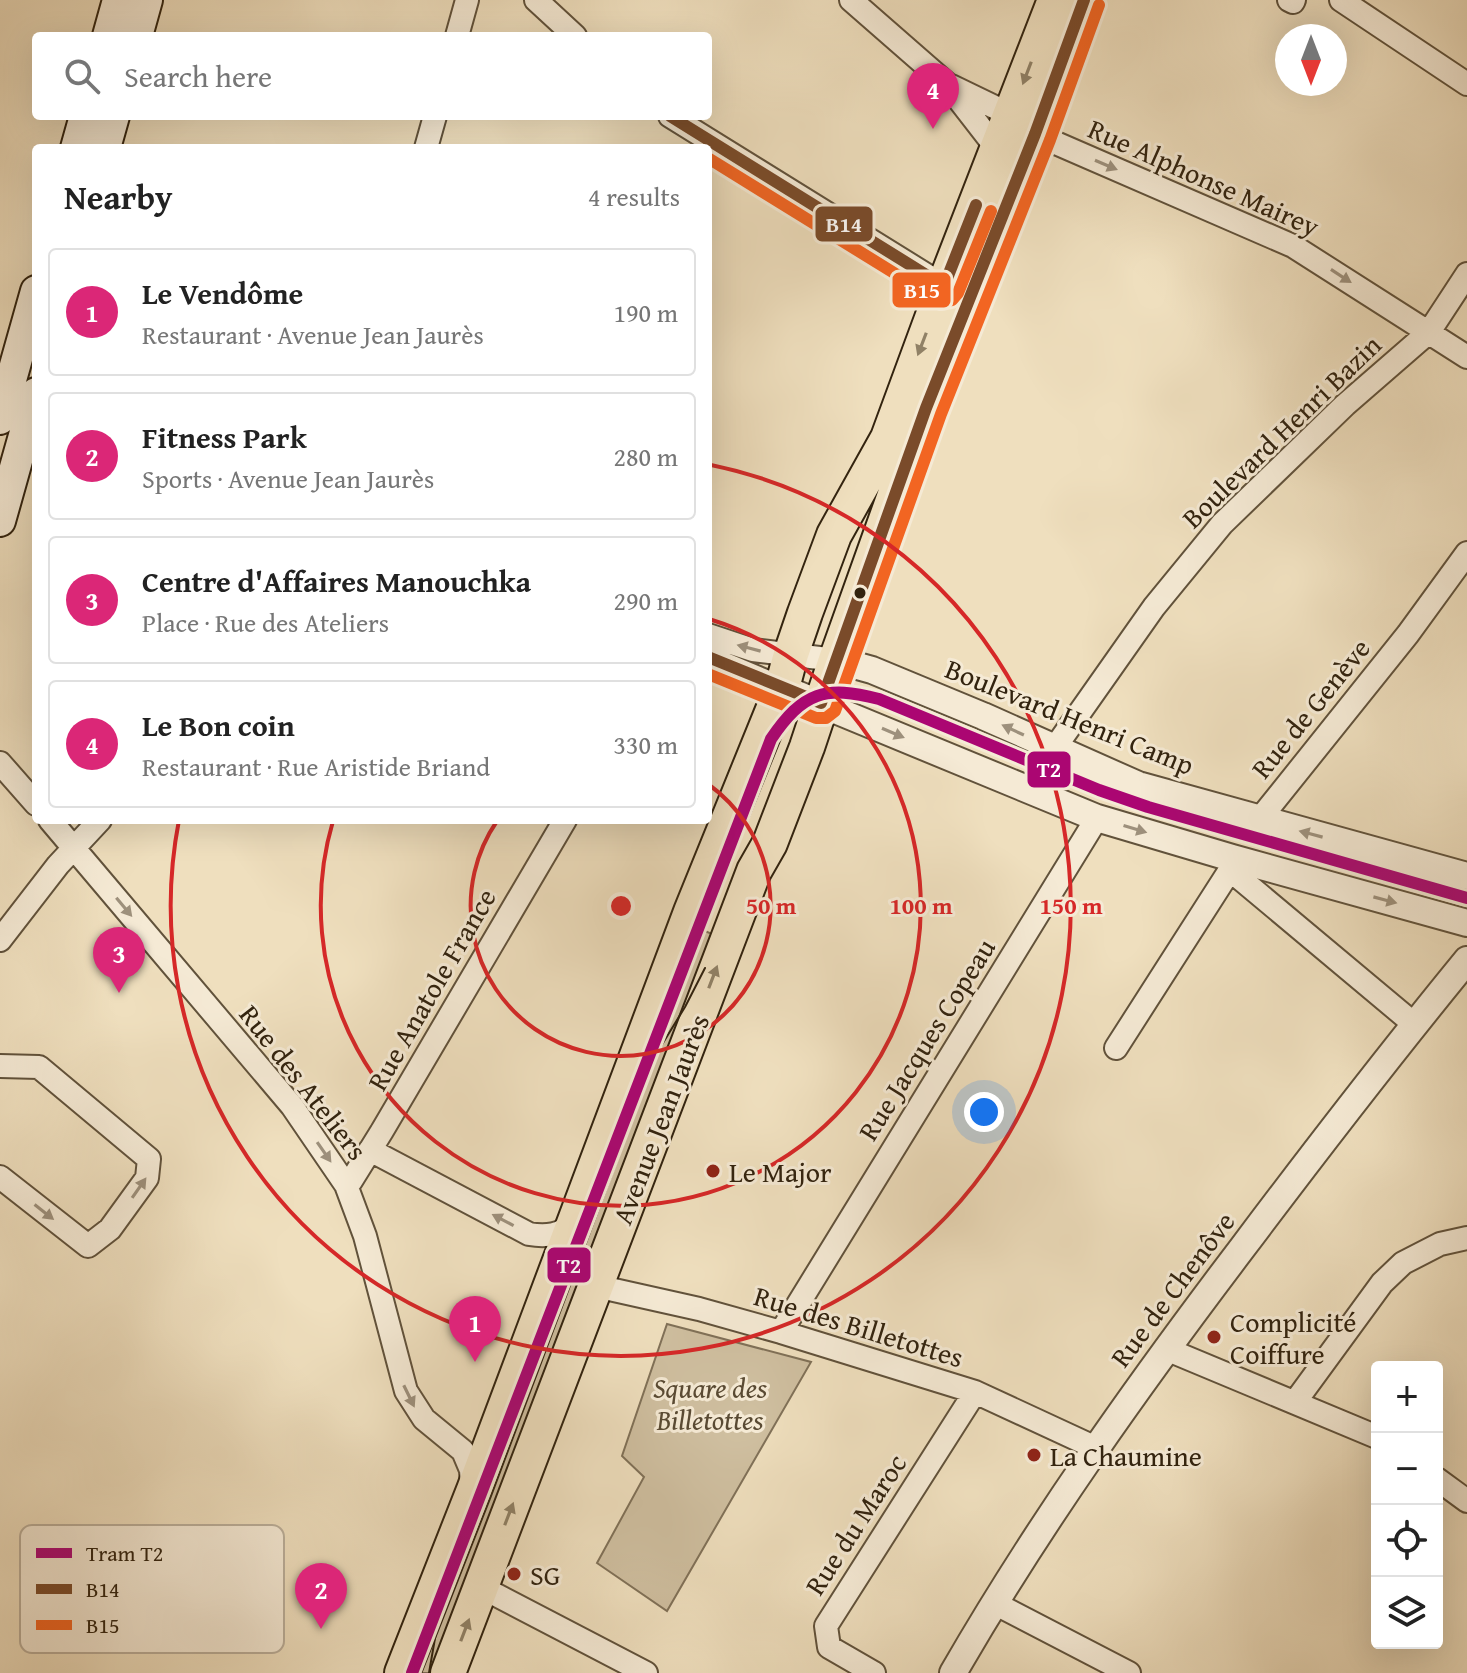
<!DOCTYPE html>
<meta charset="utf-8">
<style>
body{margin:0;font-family:"Gentium Book Plus",serif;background:#f6f6f6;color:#222}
.controls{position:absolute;right:24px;bottom:24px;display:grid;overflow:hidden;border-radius:8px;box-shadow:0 8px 32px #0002}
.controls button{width:72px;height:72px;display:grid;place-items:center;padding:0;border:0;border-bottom:2px solid #e0e0e0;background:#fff;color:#222;font:40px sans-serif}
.compass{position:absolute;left:1275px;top:24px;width:72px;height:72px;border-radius:50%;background:#fff;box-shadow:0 8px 32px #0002;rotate:180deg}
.you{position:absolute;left:984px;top:1112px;width:28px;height:28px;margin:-20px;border:6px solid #fff;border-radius:50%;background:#1a73e8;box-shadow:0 0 0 12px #1a73e833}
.badge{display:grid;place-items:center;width:52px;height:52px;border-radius:50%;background:#db2777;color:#fff;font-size:26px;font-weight:700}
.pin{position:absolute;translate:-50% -66px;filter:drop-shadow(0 2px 4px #0008)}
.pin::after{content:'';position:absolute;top:42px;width:28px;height:24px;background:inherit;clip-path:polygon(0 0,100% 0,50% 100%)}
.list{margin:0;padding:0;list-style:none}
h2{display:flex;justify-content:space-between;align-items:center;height:104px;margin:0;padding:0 32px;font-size:34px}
h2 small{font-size:26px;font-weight:400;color:#767676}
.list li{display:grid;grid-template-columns:52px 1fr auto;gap:24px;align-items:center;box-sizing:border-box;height:128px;margin:0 16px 16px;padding:0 16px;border:2px solid #e0e0e0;border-radius:8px}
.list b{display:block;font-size:30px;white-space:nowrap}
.list p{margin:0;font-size:26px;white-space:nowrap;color:#767676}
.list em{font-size:26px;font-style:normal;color:#767676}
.icon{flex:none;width:44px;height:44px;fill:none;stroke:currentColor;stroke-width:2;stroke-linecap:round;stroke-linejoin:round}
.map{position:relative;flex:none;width:1467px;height:1673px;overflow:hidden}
.search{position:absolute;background:#fff;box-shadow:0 8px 32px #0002;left:32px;top:32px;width:680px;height:88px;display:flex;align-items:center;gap:20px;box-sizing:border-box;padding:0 28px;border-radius:8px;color:#767676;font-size:30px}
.panel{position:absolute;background:#fff;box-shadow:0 8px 32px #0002;left:32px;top:144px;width:680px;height:680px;border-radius:8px}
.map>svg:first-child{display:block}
</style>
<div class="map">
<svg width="1467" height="1673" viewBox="0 0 1467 1673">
<rect width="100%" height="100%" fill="#efdfbe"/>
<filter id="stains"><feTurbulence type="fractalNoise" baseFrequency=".0025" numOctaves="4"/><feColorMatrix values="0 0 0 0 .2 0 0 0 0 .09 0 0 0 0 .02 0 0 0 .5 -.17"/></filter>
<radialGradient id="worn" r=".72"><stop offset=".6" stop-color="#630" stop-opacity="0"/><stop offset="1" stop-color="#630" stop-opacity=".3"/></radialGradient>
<path fill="#cfbfa0" stroke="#807158" stroke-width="2" d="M 695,927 L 722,938 L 440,1673 L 408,1673 Z
M 667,1324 L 811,1362 L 667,1611 L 597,1563 L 644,1477 L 622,1456 Z"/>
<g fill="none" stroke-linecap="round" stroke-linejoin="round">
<g stroke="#61523b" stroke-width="26">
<path id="minor" d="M 536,0 L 575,36
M 851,0 L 946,83 L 998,150
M 1289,0 L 1293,2 L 1294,0
M 1341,0 L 1467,84
M 457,36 L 467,0
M 951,86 L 1011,115
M 670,116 L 944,286
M 1035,134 L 1293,246 L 1467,357
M 426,148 L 435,116
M 708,635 L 753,650 L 836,660
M 708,657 L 782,688
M 1054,749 L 1154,607 L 1222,524 L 1345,405 L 1429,332 L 1467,274
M 0,763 L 36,804
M 50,820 L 292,1106 L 346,1185 L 365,1236 L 406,1391 L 424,1419 L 463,1451 L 471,1470 L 472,1489
M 1259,820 L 1408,634 L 1467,553
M 1230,870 L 1414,1024
M 0,940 L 58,865 L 100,820
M 1116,1048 L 1230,870 L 1232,858
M 0,1066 L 39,1067 L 149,1159 L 147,1178 L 110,1229 L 88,1246 L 0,1177
M 370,1150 L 529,1234 C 547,1237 560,1235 574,1223
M 346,1185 L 351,1181 L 382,1131 L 565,820
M 596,1286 L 699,1309 L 781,1332 L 975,1392 L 1096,1448
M 781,1332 L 1097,818
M 1166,1349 L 1377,1437
M 1295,1402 L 1382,1283 L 1403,1263 L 1440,1244 L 1467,1238
M 1437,1479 L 1467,1501
M 481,1587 L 646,1673
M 994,1603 L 1129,1673
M 874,1673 L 829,1647 L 826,1626 L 975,1392"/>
</g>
<g stroke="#61523b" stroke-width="30">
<path id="tertiary" d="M 836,660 L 872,670 L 983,716 L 1138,785 L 1467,876
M 782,688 L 1097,818 L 1232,858 L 1467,923
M 953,1673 C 1039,1524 1139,1384 1243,1247 C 1316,1150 1390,1054 1467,960"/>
</g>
<g stroke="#32230f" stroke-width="34">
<path id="secondary" d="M 108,36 L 118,0
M 137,36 L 147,0
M 76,148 L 85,116
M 105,148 L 114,116
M 0,419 L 36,291
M 0,521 L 36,393"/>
</g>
<g stroke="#32230f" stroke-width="38">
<path id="primary" d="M 881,457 L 944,286 L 1055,0
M 402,1673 L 474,1490 L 691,912 L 782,688 L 791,654 L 805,613 L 834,535 L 888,438
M 448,1673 L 754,871 L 770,843 L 807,747 L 836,660 L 926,408 L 1035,134 L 1084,0"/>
</g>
<use href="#minor" stroke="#f5ead5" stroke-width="22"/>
<use href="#tertiary" stroke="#f5ead5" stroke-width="26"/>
<use href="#secondary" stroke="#f5ead5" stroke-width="30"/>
<use href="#primary" stroke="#efdfbe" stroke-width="34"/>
<path stroke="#32230f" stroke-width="2" d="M 639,1082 L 685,1007 L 705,968
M 429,1673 L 443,1592"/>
<g stroke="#f5ead5" stroke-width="18">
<path id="bus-1" d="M 670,116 L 944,286 L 976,205
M 708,657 L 821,703 L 926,408 L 1035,134 L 1084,0"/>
</g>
<g stroke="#f5ead5" stroke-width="18">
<path id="bus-2" d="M 708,158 L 941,302 L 952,300 L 958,293 L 991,211
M 708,674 L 816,718 L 826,718 L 835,711 L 941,414 L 1050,140 L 1099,5"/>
</g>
<use href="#bus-1" stroke="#7a4b2a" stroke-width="12"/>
<use href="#bus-2" stroke="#f26522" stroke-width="12"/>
<g stroke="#f5ead5" stroke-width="18">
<path id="tram-1" d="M 412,1673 L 771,739 C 803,692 825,685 879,699 L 1099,790 L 1148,807 L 1467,898"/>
</g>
<use href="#tram-1" stroke="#ab0672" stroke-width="12"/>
</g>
<defs><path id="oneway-solid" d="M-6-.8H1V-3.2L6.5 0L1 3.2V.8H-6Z" transform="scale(2)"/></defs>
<g fill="#908166">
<use href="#oneway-solid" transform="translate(1027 73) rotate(111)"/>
<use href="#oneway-solid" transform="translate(922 344) rotate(111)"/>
<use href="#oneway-solid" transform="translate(713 977) rotate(-69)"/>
<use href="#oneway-solid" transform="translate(509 1514) rotate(-69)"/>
<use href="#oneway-solid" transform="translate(465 1630) rotate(-69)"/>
</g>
<g fill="#9d907c">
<use href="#oneway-solid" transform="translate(1106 165) rotate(23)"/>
<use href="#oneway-solid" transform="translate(1341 276) rotate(33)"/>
<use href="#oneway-solid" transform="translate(749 648) rotate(-165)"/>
<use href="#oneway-solid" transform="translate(1013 730) rotate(-155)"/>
<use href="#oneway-solid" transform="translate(893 733) rotate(23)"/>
<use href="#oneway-solid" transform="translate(1135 829) rotate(17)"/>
<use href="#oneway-solid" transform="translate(1311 834) rotate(-165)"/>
<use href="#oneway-solid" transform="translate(1385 900) rotate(15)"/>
<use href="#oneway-solid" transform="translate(124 907) rotate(50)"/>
<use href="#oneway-solid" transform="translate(324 1152) rotate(55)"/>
<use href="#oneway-solid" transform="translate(139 1188) rotate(-55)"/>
<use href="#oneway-solid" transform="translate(44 1212) rotate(38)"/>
<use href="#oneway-solid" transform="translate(503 1220) rotate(-152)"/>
<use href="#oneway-solid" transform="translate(409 1396) rotate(64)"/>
</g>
<g fill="none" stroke="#d62828" stroke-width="4">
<path d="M708 784A150 150 0 1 1 497 821"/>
<path d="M709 619A300 300 0 1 1 333 821"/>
<path d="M711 465A450 450 0 1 1 179 820"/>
</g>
<circle fill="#32230f" stroke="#f5ead5" stroke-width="3" cx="860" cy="593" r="7"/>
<g fill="#8f2418" stroke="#f5ead5" stroke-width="3">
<circle cx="713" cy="1171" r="8"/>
<circle cx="1214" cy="1337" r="8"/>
<circle cx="1034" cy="1455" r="8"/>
<circle cx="514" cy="1574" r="8"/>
</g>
<g text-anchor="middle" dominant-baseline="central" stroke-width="6" stroke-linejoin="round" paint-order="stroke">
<g font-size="28" fill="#32230f" stroke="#f5ead5">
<text transform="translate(1204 177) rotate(24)">Rue Alphonse Mairey</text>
<text transform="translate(1281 431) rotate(-44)">Boulevard Henri Bazin</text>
<text transform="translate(1310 708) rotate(-51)">Rue de Genève</text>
<text transform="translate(1070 716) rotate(22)">Boulevard Henri Camp</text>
<text transform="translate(431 989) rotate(-60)">Rue Anatole France</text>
<text transform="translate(926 1039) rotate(-58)">Rue Jacques Copeau</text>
<text transform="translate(304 1082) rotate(52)">Rue des Ateliers</text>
<text transform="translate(660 1119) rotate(-69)">Avenue Jean Jaurès</text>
<text transform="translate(1172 1289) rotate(-53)">Rue de Chenôve</text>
<text transform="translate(859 1326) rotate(17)">Rue des Billetottes</text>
<text transform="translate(855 1524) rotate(-57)">Rue du Maroc</text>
</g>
<g font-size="28" fill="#32230f" stroke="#f5ead5" text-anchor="start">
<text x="729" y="1171">Le Major</text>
<text x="1230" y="1321">Complicité<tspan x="1230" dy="32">Coiffure</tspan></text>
<text x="1050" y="1455">La Chaumine</text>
<text x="530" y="1574">SG</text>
</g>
<g font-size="28" font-style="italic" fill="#594a33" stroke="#f5ead5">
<text x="710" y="1387">Square des<tspan x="710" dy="32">Billetottes</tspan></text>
</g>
</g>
<rect x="20" y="1525" width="264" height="128" rx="12" fill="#f5ead5" stroke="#baae9a" stroke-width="2"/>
<rect x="36" y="1548" width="36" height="10" fill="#ab0672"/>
<rect x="36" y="1584" width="36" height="10" fill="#7a4b2a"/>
<rect x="36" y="1620" width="36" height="10" fill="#f26522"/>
<g font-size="22" fill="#32230f">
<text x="86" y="1561">Tram T2</text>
<text x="86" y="1597">B14</text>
<text x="86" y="1633">B15</text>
</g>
<circle cx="621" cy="906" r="12" fill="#d62828" stroke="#f5ead5" stroke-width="4"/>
<g font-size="24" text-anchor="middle" font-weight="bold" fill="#d62828" stroke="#f5ead5" stroke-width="6" stroke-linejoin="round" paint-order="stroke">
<text x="771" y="914">50 m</text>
<text x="921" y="914">100 m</text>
<text x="1071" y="914">150 m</text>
</g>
<g stroke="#f5ead5" stroke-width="3">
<rect x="814" y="205" width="60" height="38" rx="8" fill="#7a4b2a"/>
<rect x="891" y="271" width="61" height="38" rx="8" fill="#f26522"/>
<rect x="1026" y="750" width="46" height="39" rx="8" fill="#ab0672"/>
<rect x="546" y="1246" width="46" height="38" rx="8" fill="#ab0672"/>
</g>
<g font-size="22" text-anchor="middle" font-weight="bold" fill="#fff">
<text x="844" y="232">B14</text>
<text x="922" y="298">B15</text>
<text x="1049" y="777">T2</text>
<text x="569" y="1273">T2</text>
</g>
<rect width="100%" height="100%" filter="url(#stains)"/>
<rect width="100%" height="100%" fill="url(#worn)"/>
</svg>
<div class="controls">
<button>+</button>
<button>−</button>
<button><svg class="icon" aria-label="locate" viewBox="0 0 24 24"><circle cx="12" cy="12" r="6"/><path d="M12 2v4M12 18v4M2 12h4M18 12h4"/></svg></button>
<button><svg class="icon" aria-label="layers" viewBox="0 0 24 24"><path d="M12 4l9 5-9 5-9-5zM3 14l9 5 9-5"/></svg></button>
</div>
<svg class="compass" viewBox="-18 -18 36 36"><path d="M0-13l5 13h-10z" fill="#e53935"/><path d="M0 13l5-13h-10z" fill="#767676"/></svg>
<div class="you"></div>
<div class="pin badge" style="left:475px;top:1362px">1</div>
<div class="pin badge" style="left:321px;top:1629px">2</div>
<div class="pin badge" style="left:119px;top:993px">3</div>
<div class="pin badge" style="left:933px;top:129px">4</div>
<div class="search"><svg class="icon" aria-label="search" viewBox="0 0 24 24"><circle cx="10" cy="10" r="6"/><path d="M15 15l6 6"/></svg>Search here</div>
<section class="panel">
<h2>Nearby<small>4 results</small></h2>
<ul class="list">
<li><span class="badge">1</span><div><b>Le Vendôme</b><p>Restaurant · Avenue Jean Jaurès</p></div><em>190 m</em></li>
<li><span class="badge">2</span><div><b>Fitness Park</b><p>Sports · Avenue Jean Jaurès</p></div><em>280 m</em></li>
<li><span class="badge">3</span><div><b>Centre d'Affaires Manouchka</b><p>Place · Rue des Ateliers</p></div><em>290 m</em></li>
<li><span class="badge">4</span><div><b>Le Bon coin</b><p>Restaurant · Rue Aristide Briand</p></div><em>330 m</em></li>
</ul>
</section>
</div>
